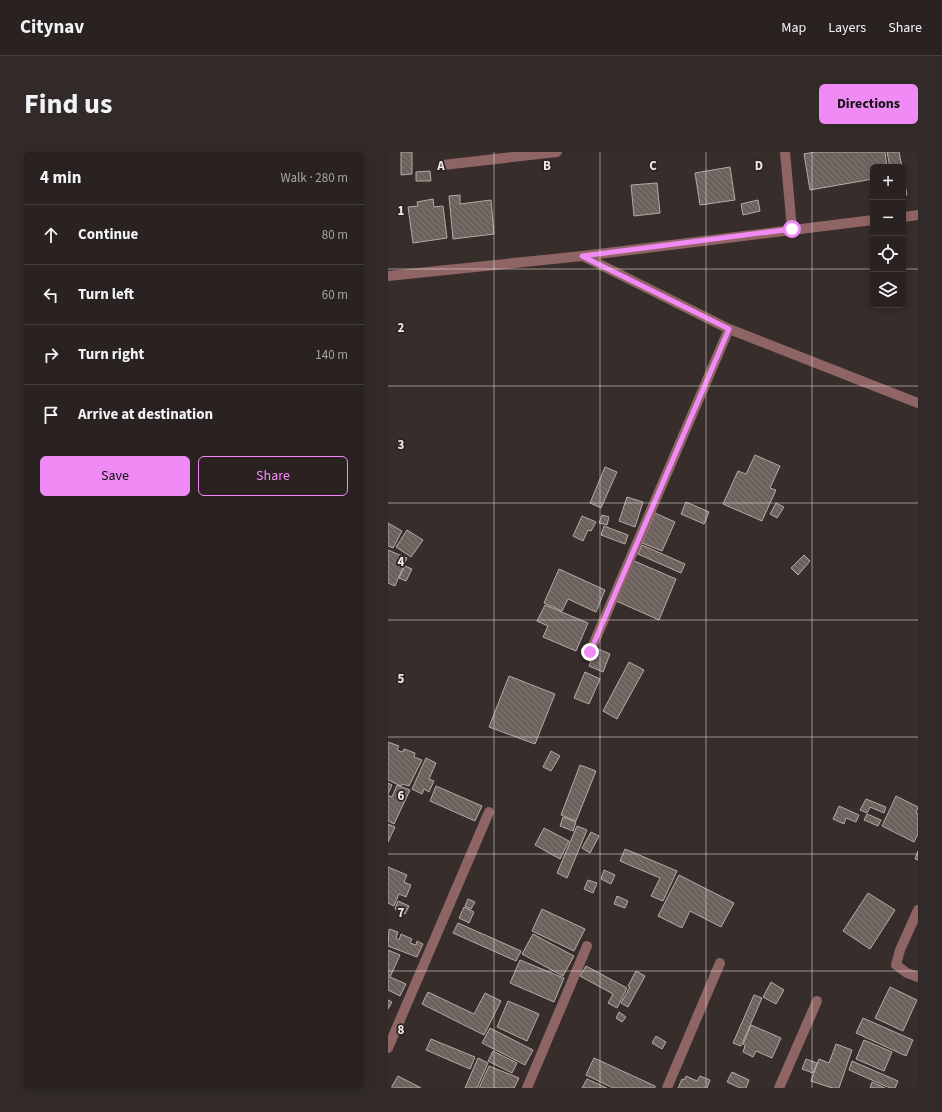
<!DOCTYPE html>
<meta charset="utf-8">
<style>
body{margin:0;font-family:"Source Sans 3",sans-serif;background:#312a29;color:#f1f3f6}
.controls{position:absolute;right:12px;top:12px;display:grid;overflow:hidden;border-radius:6px;box-shadow:0 2px 6px #0003}
.controls button{width:36px;height:36px;display:grid;place-items:center;padding:0;border:0;border-bottom:1px solid #453f3e;background:#292220;color:#f1f3f6;font:20px sans-serif}
.stop{position:absolute;width:12px;height:12px;margin:-9px;border:3px solid #f08bf6;border-radius:50%;background:#fff}
.stop.end{background:#f08bf6;border-color:#fff;box-shadow:0 1px 4px #0008}
.list{margin:0;padding:0;list-style:none}
h2{display:flex;justify-content:space-between;align-items:center;height:52px;margin:0;padding:0 16px;font-size:17px}
h2 small{font-size:13px;font-weight:400;color:#a5a4a5}
.list li{display:grid;grid-template-columns:26px 1fr auto;gap:12px;align-items:center;box-sizing:border-box;height:60px;padding:0 16px;border-top:1px solid #453f3e}
.list b{display:block;font-size:15px;white-space:nowrap}
.list em{font-size:13px;font-style:normal;color:#a5a4a5}
.actions{display:flex;gap:8px;padding:12px 16px}
.actions a{flex:1;padding:9px 0;border:1px solid #f08bf6;border-radius:6px;text-align:center;font-size:14px;color:#f08bf6}
.actions .main{background:#f08bf6;color:#111}
.icon{flex:none;width:22px;height:22px;fill:none;stroke:currentColor;stroke-width:2;stroke-linecap:round;stroke-linejoin:round}
.map{position:relative;flex:none;width:530px;height:936px;overflow:hidden;border-radius:6px}
header{display:flex;align-items:center;gap:24px;box-sizing:border-box;height:56px;padding:0 20px;background:#292220;border-bottom:1px solid #453f3e}
header strong{font-size:19px}
nav{display:flex;gap:22px;margin-inline-start:auto;font-size:14px}
.intro{display:flex;align-items:center;justify-content:space-between;box-sizing:border-box;height:96px;padding:0 24px}
h1{margin:0;font-size:28px}
.button{padding:10px 18px;border-radius:6px;background:#f08bf6;color:#111;font-size:14px;font-weight:700}
main{display:flex;gap:24px;padding:0 24px}
aside{flex:1;background:#292220;border-radius:6px;box-shadow:0 2px 6px #0003}
.map>svg:first-child{display:block}
</style>
<header>
<strong>Citynav</strong>
<nav><a>Map</a><a>Layers</a><a>Share</a></nav>
</header>
<div class="intro"><h1>Find us</h1><a class="button">Directions</a></div>
<main>
<aside>
<h2>4 min<small>Walk · 280 m</small></h2>
<ul class="list">
<li><svg class="icon" aria-label="ahead" viewBox="0 0 24 24"><path d="M12 20V5M6 11l6-6 6 6"/></svg><div><b>Continue</b></div><em>80 m</em></li>
<li><svg class="icon" aria-label="left" viewBox="0 0 24 24"><path d="M17 20v-9H6M10 6l-5 5 5 5"/></svg><div><b>Turn left</b></div><em>60 m</em></li>
<li><svg class="icon" aria-label="right" viewBox="0 0 24 24"><path d="M7 20v-9h11M14 6l5 5-5 5"/></svg><div><b>Turn right</b></div><em>140 m</em></li>
<li><svg class="icon" aria-label="arrive" viewBox="0 0 24 24"><path d="M6 21V4h12l-3 4 3 4H6"/></svg><div><b>Arrive at destination</b></div></li>
</ul>
<div class="actions"><a class="main">Save</a><a>Share</a></div>
</aside>
<div class="map">
<svg width="530" height="936" viewBox="0 0 530 936">
<defs>
<pattern id="building-back-hatch" width="6" height="6" patternUnits="userSpaceOnUse"><rect width="6" height="6" fill="#6c615d"/><path d="M-1 5l2 2M0 0l6 6M5-1l2 2" fill="none" stroke="#817874"/></pattern>
</defs>
<rect width="100%" height="100%" fill="#372d2a"/>
<path fill="url(#building-back-hatch)" stroke="#b7aaa6" d="M 13,0 L 24,0 L 24,22 L 13,23 Z
M 427,0 L 497,0 L 499,15 L 485,15 L 485,27 L 422,38 L 416,2 Z
M 499,0 L 511,0 L 514,15 L 502,15 Z
M 342,15 L 347,48 L 312,53 L 307,21 Z
M 42,19 L 43,29 L 28,29 L 28,20 Z
M 515,22 L 519,43 L 515,43 Z
M 269,31 L 272,61 L 246,64 L 243,33 Z
M 72,43 L 72,52 L 103,48 L 106,82 L 65,87 L 61,44 Z
M 45,47 L 46,55 L 55,54 L 59,86 L 25,91 L 20,55 L 30,54 L 29,50 Z
M 370,48 L 372,59 L 355,63 L 353,52 Z
M 367,303 L 392,314 L 382,336 L 388,338 L 374,369 L 335,352 L 350,319 L 358,322 Z
M 217,315 L 229,320 L 213,356 L 202,351 Z
M 239,345 L 255,350 L 247,375 L 231,369 Z
M 298,350 L 321,360 L 316,372 L 293,362 Z
M 388,351 L 396,355 L 389,366 L 382,362 Z
M 267,361 L 287,370 L 274,399 L 254,391 Z
M 214,363 L 221,365 L 219,373 L 211,371 Z
M 194,364 L 208,370 L 203,379 L 200,378 L 195,389 L 185,384 Z
M 0,371 L 14,379 L 5,396 L 0,394 Z
M 216,374 L 240,383 L 237,392 L 213,383 Z
M 19,378 L 35,388 L 23,405 L 8,395 Z
M 254,393 L 297,412 L 293,421 L 250,402 Z
M 0,398 L 19,406 L 7,434 L 0,431 Z
M 416,403 L 422,409 L 410,423 L 403,416 Z
M 244,408 L 288,427 L 271,468 L 226,448 Z
M 17,414 L 24,417 L 18,429 L 11,426 Z
M 171,417 L 217,438 L 208,460 L 180,447 L 174,459 L 156,451 Z
M 157,453 L 200,471 L 188,499 L 155,485 L 160,474 L 149,469 Z
M 208,496 L 222,502 L 215,520 L 201,514 Z
M 241,510 L 256,518 L 229,567 L 215,559 Z
M 197,520 L 212,527 L 201,552 L 186,546 Z
M 121,524 L 167,542 L 147,592 L 101,575 Z
M 0,590 L 11,594 L 9,598 L 15,600 L 16,597 L 27,601 L 26,605 L 34,608 L 21,634 L 14,632 L 13,634 L 0,628 Z
M 163,599 L 172,604 L 163,619 L 155,615 Z
M 38,606 L 48,611 L 41,627 L 46,629 L 41,640 L 36,637 L 34,642 L 24,637 Z
M 192,613 L 208,619 L 188,669 L 173,663 Z
M 0,631 L 4,633 L 0,642 Z
M 9,633 L 22,638 L 6,672 L 0,669 L 0,643 L 4,645 Z
M 48,634 L 94,654 L 87,669 L 42,649 Z
M 508,644 L 530,655 L 528,661 L 530,662 L 530,682 L 526,690 L 494,674 Z
M 478,647 L 498,655 L 496,661 L 482,655 L 479,661 L 472,658 Z
M 451,654 L 471,663 L 468,670 L 458,666 L 456,672 L 445,667 Z
M 479,662 L 493,668 L 490,674 L 476,668 Z
M 175,665 L 188,670 L 185,679 L 172,674 Z
M 0,672 L 7,675 L 0,690 Z
M 189,674 L 199,678 L 179,726 L 169,721 Z
M 156,676 L 181,689 L 172,707 L 147,693 Z
M 203,680 L 211,684 L 202,701 L 194,696 Z
M 237,697 L 289,719 L 275,749 L 263,744 L 272,726 L 232,709 Z
M 530,699 L 530,708 L 527,707 Z
M 0,715 L 19,723 L 16,730 L 23,733 L 18,745 L 11,742 L 6,754 L 0,751 Z
M 216,718 L 227,723 L 223,732 L 213,727 Z
M 291,723 L 346,751 L 333,775 L 302,759 L 294,776 L 270,764 Z
M 200,728 L 209,731 L 205,741 L 196,737 Z
M 480,741 L 507,758 L 482,797 L 455,779 Z
M 229,744 L 240,749 L 237,756 L 226,752 Z
M 80,747 L 87,750 L 83,757 L 77,754 Z
M 10,749 L 21,754 L 17,762 L 7,757 Z
M 76,755 L 86,760 L 81,771 L 71,766 Z
M 154,757 L 197,777 L 186,799 L 144,779 Z
M 70,771 L 133,799 L 128,809 L 65,781 Z
M 1,777 L 10,780 L 8,786 L 11,788 L 13,782 L 24,787 L 22,791 L 28,793 L 29,789 L 35,792 L 29,805 L 0,794 Z
M 145,782 L 186,804 L 175,824 L 134,802 Z
M 0,798 L 12,803 L 2,825 L 18,832 L 12,844 L 0,838 Z
M 132,808 L 176,826 L 166,850 L 122,831 Z
M 198,814 L 239,836 L 229,856 L 220,851 L 225,842 L 192,824 Z
M 248,819 L 257,824 L 240,855 L 233,851 L 242,835 L 240,834 Z
M 383,830 L 396,838 L 388,852 L 375,845 Z
M 502,835 L 529,848 L 515,879 L 487,866 Z
M 40,840 L 86,862 L 97,841 L 113,849 L 96,883 L 34,852 Z
M 366,843 L 374,846 L 353,894 L 345,891 Z
M 0,848 L 4,850 L 0,857 Z
M 120,849 L 151,862 L 139,889 L 109,875 Z
M 231,860 L 238,865 L 234,870 L 228,866 Z
M 475,866 L 525,888 L 518,904 L 468,881 Z
M 363,873 L 393,886 L 384,906 L 368,899 L 365,905 L 355,900 L 357,894 L 355,892 Z
M 102,876 L 145,898 L 137,913 L 94,891 Z
M 268,884 L 278,890 L 274,897 L 264,891 Z
M 43,887 L 87,905 L 82,917 L 38,898 Z
M 476,888 L 504,900 L 496,919 L 468,907 Z
M 448,892 L 464,898 L 451,936 L 444,936 L 423,929 L 431,907 L 441,911 Z
M 105,899 L 129,911 L 124,921 L 100,909 Z
M 90,906 L 100,911 L 89,936 L 77,936 Z
M 206,906 L 267,934 L 267,936 L 225,936 L 198,923 Z
M 418,907 L 429,911 L 425,921 L 414,917 Z
M 464,909 L 510,929 L 507,936 L 502,936 L 461,918 Z
M 101,914 L 131,926 L 126,936 L 91,936 Z
M 344,920 L 361,928 L 358,936 L 352,936 L 339,930 Z
M 10,924 L 33,936 L 3,936 Z
M 298,924 L 309,929 L 312,924 L 322,928 L 319,936 L 290,936 L 294,927 L 296,928 Z
M 199,927 L 219,936 L 194,936 Z
M 484,930 L 497,936 L 482,936 Z"/>
<g fill="none" stroke-linecap="round" stroke-linejoin="round">
<path stroke="#8e6464" stroke-width="10" d="M 397,0 L 404,77
M 55,13 L 169,0
M 515,65 L 530,63
M 195,104 L 341,177 L 530,251
M 0,124 L 194,104 L 485,68
M 202,500 L 341,177
M 530,758 L 512,798 L 508,813 L 519,821 L 530,825
M 0,896 L 101,660
M 139,936 L 199,794
M 279,936 L 332,811
M 391,936 L 429,849"/>
</g>
<g fill="none" stroke-linecap="round" stroke-linejoin="round">
<path stroke="#f08bf6" stroke-width="5" d="M 202,500 L 341,177 L 194,104 L 404,77"/>
</g>
<path fill="none" stroke="#efe8e6" stroke-width="1" stroke-opacity="0.55" d="M 106,0 L 106,936M 212,0 L 212,936M 318,0 L 318,936M 424,0 L 424,936M 0,117 L 485,117M 515,117 L 530,117M 0,234 L 530,234M 0,351 L 530,351M 0,468 L 530,468M 0,585 L 530,585M 0,702 L 530,702M 0,819 L 530,819"/>
<g font-size="13" text-anchor="middle" font-weight="bold" fill="#efe8e6" stroke="#2d2320" stroke-width="3.5" stroke-linejoin="round" paint-order="stroke">
<text x="53" y="18">A</text>
<text x="159" y="18">B</text>
<text x="265" y="18">C</text>
<text x="371" y="18">D</text>
<text x="13" y="63">1</text>
<text x="13" y="180">2</text>
<text x="13" y="297">3</text>
<text x="13" y="414">4</text>
<text x="13" y="531">5</text>
<text x="13" y="648">6</text>
<text x="13" y="765">7</text>
<text x="13" y="882">8</text>
</g>
</svg>
<div class="controls">
<button>+</button>
<button>−</button>
<button><svg class="icon" aria-label="locate" viewBox="0 0 24 24"><circle cx="12" cy="12" r="6"/><path d="M12 2v4M12 18v4M2 12h4M18 12h4"/></svg></button>
<button><svg class="icon" aria-label="layers" viewBox="0 0 24 24"><path d="M12 4l9 5-9 5-9-5zM3 14l9 5 9-5"/></svg></button>
</div>
<div class="stop" style="left:404px;top:77px"></div>
<div class="stop end" style="left:202px;top:500px"></div>
</div>
</main>
